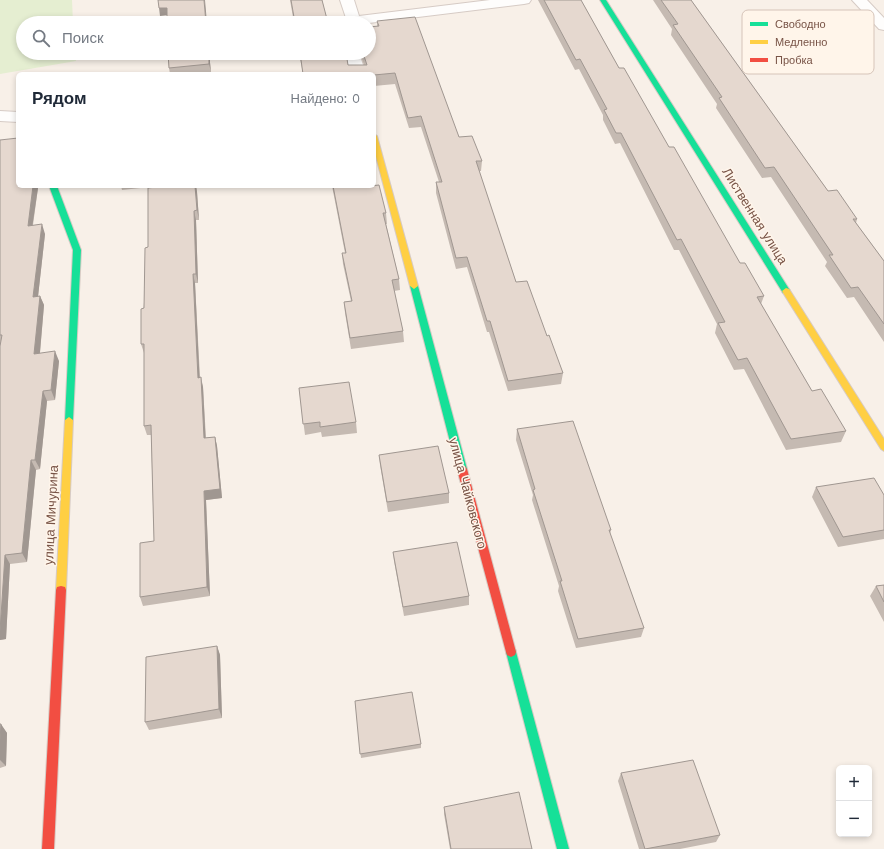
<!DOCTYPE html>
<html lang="ru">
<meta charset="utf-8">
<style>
body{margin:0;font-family:"Work Sans",sans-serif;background:#f2f2f3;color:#1f2937}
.controls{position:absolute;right:12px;bottom:12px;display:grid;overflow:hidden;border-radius:6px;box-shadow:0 2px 6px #0003}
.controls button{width:36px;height:36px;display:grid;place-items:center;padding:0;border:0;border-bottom:1px solid #e0e1e3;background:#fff;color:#1f2937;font:20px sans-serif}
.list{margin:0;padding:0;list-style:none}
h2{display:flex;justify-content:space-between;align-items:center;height:52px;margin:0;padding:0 16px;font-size:17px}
h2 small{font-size:13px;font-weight:400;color:#747a83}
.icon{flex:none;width:22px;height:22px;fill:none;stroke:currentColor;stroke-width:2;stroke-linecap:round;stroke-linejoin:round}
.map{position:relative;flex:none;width:884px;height:849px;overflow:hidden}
.search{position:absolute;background:#fff;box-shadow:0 2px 6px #0003;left:16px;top:16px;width:360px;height:44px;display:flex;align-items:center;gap:10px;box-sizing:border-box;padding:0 14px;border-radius:22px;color:#747a83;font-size:15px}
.panel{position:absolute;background:#fff;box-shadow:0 2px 6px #0003;left:16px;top:72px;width:360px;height:116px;border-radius:6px}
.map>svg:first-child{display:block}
</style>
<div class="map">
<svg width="884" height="849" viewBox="0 0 884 849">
<rect width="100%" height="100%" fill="#f8f0e8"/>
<path fill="#e5eed1" d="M 0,0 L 72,0 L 73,23 L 23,23 L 23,53 L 75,53 L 76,61 L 0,74 Z"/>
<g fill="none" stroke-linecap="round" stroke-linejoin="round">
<g stroke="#d6cbc5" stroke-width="2">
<path id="street" d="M 340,0 L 354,0 L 359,16 L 490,0 L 531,0 L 529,3 L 524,4 L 369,23 L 331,23 L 333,20 L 346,18 Z
M 852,0 L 867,0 L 884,18 L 884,30 L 879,29 Z
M 345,53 L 359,53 L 366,74 L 350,74 Z
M 0,111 L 18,112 L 18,122 L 0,121 Z"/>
</g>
<g stroke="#d7cbc4" stroke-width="2">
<path id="fast" d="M 600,0 L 606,0 L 789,289 L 790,291 L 789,293 L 783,293 Z
M 49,186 L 57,186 L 81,250 L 73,420 L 69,423 L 65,420 L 73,250 Z
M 414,283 L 418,286 L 467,469 L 465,472 L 459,472 L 457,469 L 410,286 Z
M 511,647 L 515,649 L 516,652 L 569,849 L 557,849 L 506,652 L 507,649 Z"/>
</g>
<g stroke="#d7cbc4" stroke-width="2">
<path id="slow" d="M 374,134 L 377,136 L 418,286 L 414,289 L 410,286 L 374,149 Z
M 786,288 L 789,289 L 884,439 L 884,451 L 881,449 L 782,291 Z
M 69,417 L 73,420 L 66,590 L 65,593 L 61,594 L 57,593 L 56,590 L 65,420 Z"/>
</g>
<g stroke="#d7cbc4" stroke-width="2">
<path id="jam" d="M 462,465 L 465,466 L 467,469 L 516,652 L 515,655 L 511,657 L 507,655 L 506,652 L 457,469 L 459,466 Z
M 61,586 L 65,587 L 66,590 L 54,849 L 42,849 L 56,590 L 57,587 Z"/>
</g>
<use href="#street" fill="#fefdfc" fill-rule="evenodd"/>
<use href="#fast" fill="#16e098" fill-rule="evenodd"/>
<use href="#slow" fill="#ffcf43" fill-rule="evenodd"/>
<use href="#jam" fill="#f24e42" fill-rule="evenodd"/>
</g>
<path fill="#c5bab2" d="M 290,0 L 322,0 L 328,23 L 294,23 Z
M 538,0 L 581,0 L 619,68 L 740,263 L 764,296 L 761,304 L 812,391 L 846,431 L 841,442 L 786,450 L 744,369 L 734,370 L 715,333 L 717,324 L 679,250 L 674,250 L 620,143 L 615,144 L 603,120 L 603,115 L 579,69 L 575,70 Z
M 653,0 L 691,0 L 828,191 L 857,219 L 856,223 L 884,261 L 884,342 L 854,297 L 847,298 L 825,266 L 827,262 L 771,177 L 762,178 L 716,108 L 717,104 L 671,35 L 672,29 Z
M 377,21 L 459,137 L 482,161 L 481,171 L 479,171 L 516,282 L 547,336 L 563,373 L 561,384 L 508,391 L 489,332 L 487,332 L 467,267 L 456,269 L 436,193 L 436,182 L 439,182 L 421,127 L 409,128 L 395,84 L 374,86 L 374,74 L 303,74 L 299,53 L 346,53 L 348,65 L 364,65 L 360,53 L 369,53 L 377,27 Z
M 168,53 L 209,53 L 211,72 L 192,74 L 170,74 L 169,68 Z
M 0,140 L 18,186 L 38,188 L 33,225 L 45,234 L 38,296 L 40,296 L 44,305 L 40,353 L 59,361 L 55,400 L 47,401 L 40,469 L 36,470 L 27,562 L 10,564 L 6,639 L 0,640 Z
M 121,186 L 159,186 L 122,190 Z
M 164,186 L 196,186 L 197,192 L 199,220 L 196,220 L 198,283 L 195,283 L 200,377 L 203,387 L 206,438 L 215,437 L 217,446 L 222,498 L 206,500 L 210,596 L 143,606 L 140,597 L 154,541 L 151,435 L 147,435 L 144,426 L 144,353 L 141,344 L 148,247 Z
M 332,186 L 370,186 L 386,213 L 387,224 L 386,224 L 399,279 L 400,290 L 394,291 L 403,331 L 404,342 L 351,349 L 345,313 L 344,302 L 351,301 L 343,264 L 342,253 L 345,253 Z
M 299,388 L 356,422 L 357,433 L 322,437 L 321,432 L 305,435 Z
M 517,429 L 611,530 L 610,534 L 644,628 L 641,637 L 576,648 L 558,591 L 559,586 L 532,500 L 533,495 L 516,440 Z
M 379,455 L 449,493 L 449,503 L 388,512 L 380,465 Z
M 816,487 L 884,495 L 884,539 L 838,547 L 812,497 Z
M 393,552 L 469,596 L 469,605 L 404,616 L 394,561 Z
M 884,585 L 884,622 L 870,596 L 876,586 Z
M 217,646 L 220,655 L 222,718 L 149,730 L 145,722 Z
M 355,701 L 421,744 L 421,748 L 361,758 Z
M 0,724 L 7,733 L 6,766 L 0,768 Z
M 621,773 L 720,835 L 716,842 L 680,849 L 639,849 L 618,781 Z
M 444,807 L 532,849 L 450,849 L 444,814 Z"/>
<path fill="#a09791" d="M 204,0 L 205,0 L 207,23 L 206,23 Z
M 159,8 L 167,8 L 169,15 L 160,16 Z
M 209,53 L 211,72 L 209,64 Z
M 33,186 L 37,186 L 38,188 L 31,235 L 28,226 Z
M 195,186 L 196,186 L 197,192 L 199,220 L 197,210 Z
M 194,211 L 196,220 L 198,283 L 196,274 Z
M 42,224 L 45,234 L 37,306 L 33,297 Z
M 193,274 L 195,283 L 200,387 L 198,378 Z
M 40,296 L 44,305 L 39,363 L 34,354 Z
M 55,351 L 59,361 L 55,400 L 51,390 Z
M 201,377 L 203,387 L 206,448 L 204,438 Z
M 43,391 L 47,401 L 40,469 L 35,460 Z
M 215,437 L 217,446 L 222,498 L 206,500 L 210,596 L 207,587 L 204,491 Z
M 31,460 L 36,470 L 27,562 L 22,553 Z
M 5,555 L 10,564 L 6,639 L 0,640 L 0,631 Z
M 217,646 L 220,655 L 222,718 L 219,709 Z
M 1,724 L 7,733 L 6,766 L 0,760 L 0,740 Z"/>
<path fill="#e5d8cf" stroke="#a09791" d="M 158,0 L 204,0 L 206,23 L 167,23 L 167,8 L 159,8 Z
M 291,0 L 322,0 L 328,23 L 295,23 Z
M 544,0 L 581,0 L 619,68 L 624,68 L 669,147 L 674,147 L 740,263 L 745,263 L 764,296 L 757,297 L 812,391 L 821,389 L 846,431 L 791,439 L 747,358 L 738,360 L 718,323 L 725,322 L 681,239 L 677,240 L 621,133 L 616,133 L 604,110 L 607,109 L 580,59 L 576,60 Z
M 661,0 L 691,0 L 828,191 L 837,190 L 857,219 L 853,219 L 884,261 L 884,324 L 858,287 L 851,288 L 829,255 L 833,255 L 774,167 L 765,168 L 719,98 L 722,97 L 673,25 L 678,24 Z
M 415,17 L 459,137 L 472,136 L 482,161 L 476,161 L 516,282 L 527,281 L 547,336 L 549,335 L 563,373 L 508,381 L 490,321 L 487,321 L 467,257 L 456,258 L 436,182 L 442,182 L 421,116 L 408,118 L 395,73 L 374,75 L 374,74 L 303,74 L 300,53 L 346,53 L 348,65 L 367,65 L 363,53 L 369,53 L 369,27 L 379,26 L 377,21 Z
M 168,53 L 209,53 L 209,64 L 169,68 Z
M 18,138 L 18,186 L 33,186 L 28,226 L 42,224 L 33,297 L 40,296 L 34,354 L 55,351 L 51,390 L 43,391 L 35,460 L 31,460 L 22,553 L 5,555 L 0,631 L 0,346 L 2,335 L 0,335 L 0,140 Z
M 379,185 L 386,213 L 383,213 L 399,279 L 392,280 L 403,331 L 350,338 L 344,302 L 352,301 L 342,253 L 346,253 L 333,186 L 370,186 Z
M 164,186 L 195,186 L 197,210 L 194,211 L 196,274 L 193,274 L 198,378 L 201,377 L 204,438 L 215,437 L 220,489 L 204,491 L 207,587 L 140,597 L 140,543 L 154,541 L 151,425 L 144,426 L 144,344 L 141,344 L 141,309 L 144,308 L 145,248 L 148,247 L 148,188 Z
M 349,382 L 356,422 L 320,427 L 320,422 L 303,424 L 299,388 Z
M 573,421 L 611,530 L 609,530 L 644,628 L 578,639 L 560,581 L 562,581 L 533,490 L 535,489 L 517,429 Z
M 438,446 L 449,493 L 387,502 L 379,455 Z
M 874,478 L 884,495 L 884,530 L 843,537 L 816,487 Z
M 457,542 L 469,596 L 403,607 L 393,552 Z
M 884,585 L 884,602 L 876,586 Z
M 217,646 L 219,709 L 145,722 L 146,657 Z
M 412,692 L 421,744 L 360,754 L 355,701 Z
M 0,724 L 1,724 L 0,740 Z
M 693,760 L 720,835 L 645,849 L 621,773 Z
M 519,792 L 532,849 L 451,849 L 444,807 Z"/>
<g text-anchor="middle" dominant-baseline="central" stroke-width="3" stroke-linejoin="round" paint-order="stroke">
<g font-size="13" fill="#785346" stroke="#fff5ea">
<text transform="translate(755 216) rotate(58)">Лиственная улица</text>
<text transform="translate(468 493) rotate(75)">улица Чайковского</text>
<text transform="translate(51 515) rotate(-87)">улица Мичурина</text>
</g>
</g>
<rect x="742" y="10" width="132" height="64" rx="6" fill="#fff5ea" stroke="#d6c4b9" stroke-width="1"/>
<rect x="750" y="22" width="18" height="4" fill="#16e098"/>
<rect x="750" y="40" width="18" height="4" fill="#ffcf43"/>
<rect x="750" y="58" width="18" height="4" fill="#f24e42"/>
<g font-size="11" fill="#785346">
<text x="775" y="28">Свободно</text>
<text x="775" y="46">Медленно</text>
<text x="775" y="64">Пробка</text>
</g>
</svg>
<div class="controls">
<button>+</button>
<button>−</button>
</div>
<div class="search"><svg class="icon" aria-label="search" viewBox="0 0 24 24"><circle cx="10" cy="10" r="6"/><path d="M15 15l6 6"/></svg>Поиск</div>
<section class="panel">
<h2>Рядом<small>Найдено: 0</small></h2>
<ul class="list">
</ul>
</section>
</div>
